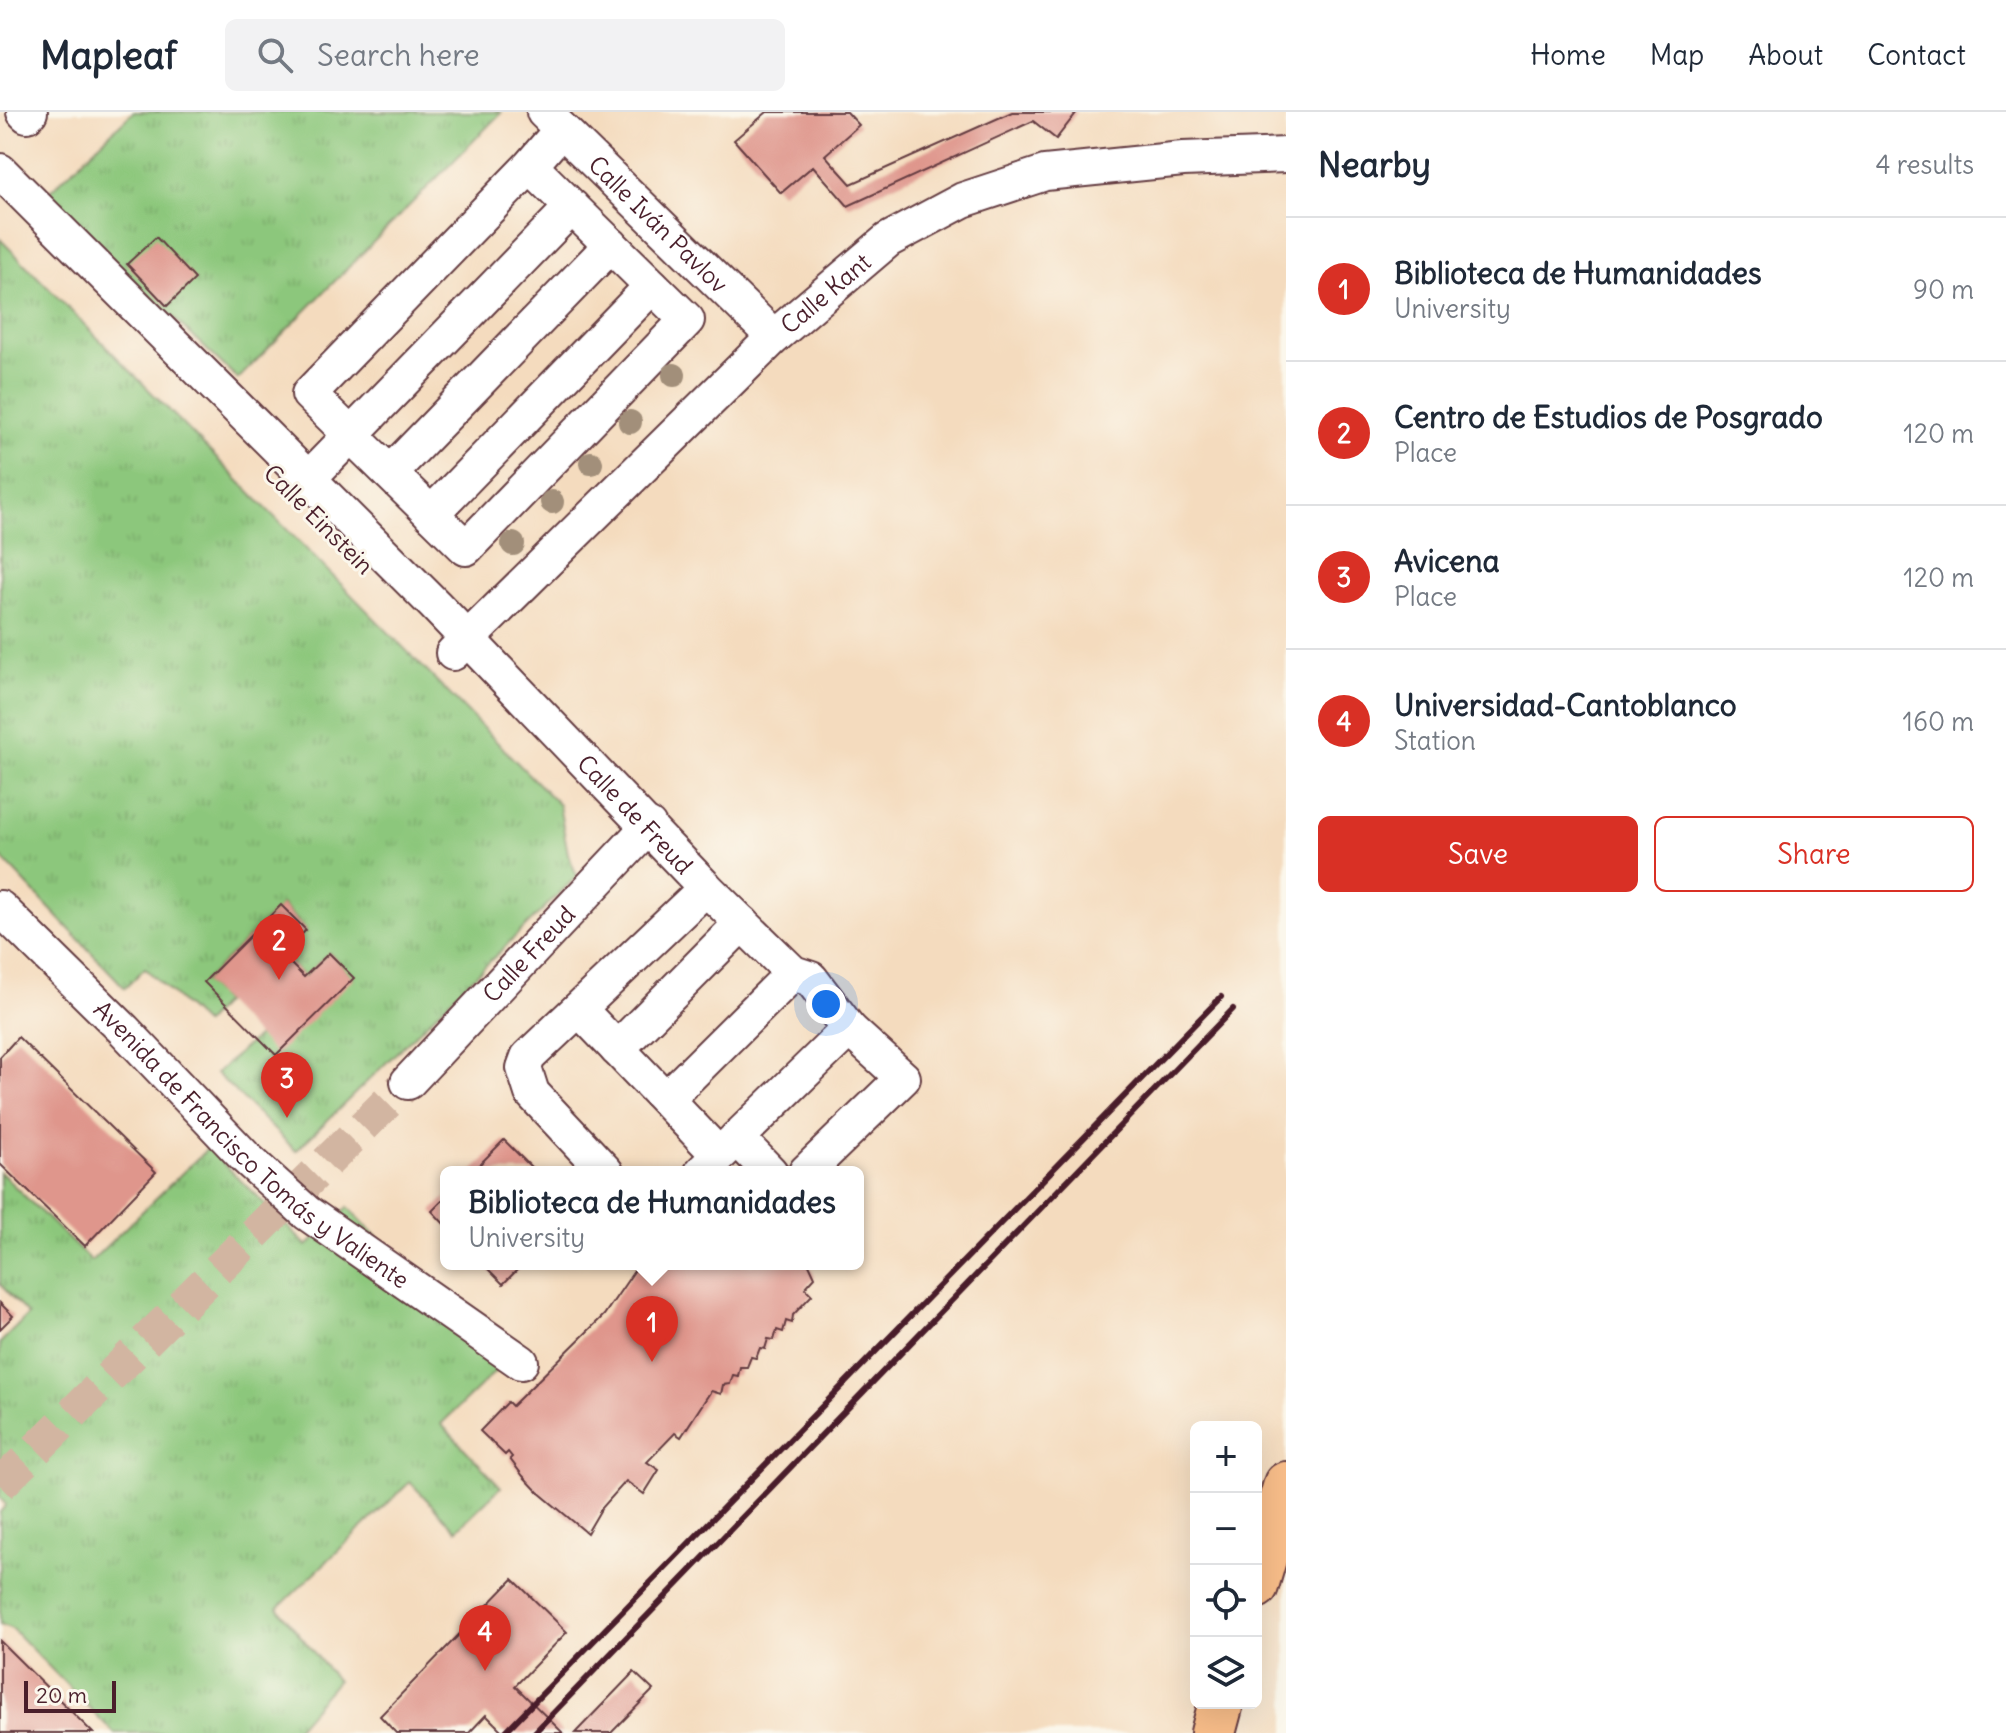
<!DOCTYPE html>
<meta charset="utf-8">
<style>
body{margin:0;font-family:Delius,sans-serif;background:#f2f2f3;color:#1f2937}
.controls{position:absolute;right:24px;bottom:24px;display:grid;overflow:hidden;border-radius:12px;box-shadow:0 8px 32px #0002}
.controls button{width:72px;height:72px;display:grid;place-items:center;padding:0;border:0;border-bottom:2px solid #e0e1e3;background:#fff;color:#1f2937;font:40px sans-serif}
.scale{position:absolute;left:24px;bottom:20px;width:92px;box-sizing:border-box;padding-left:8px;border:4px solid #4a1f2b;border-top:0;font-size:22px;line-height:28px;white-space:nowrap;color:#4a1f2b;-webkit-text-stroke:6px #fbf7ec;paint-order:stroke}
.you{position:absolute;left:826px;top:892px;width:28px;height:28px;margin:-20px;border:6px solid #fff;border-radius:50%;background:#1a73e8;box-shadow:0 0 0 12px #1a73e833}
.badge{display:grid;place-items:center;width:52px;height:52px;border-radius:50%;background:#d93025;color:#fff;font-size:26px;font-weight:700}
.pin{position:absolute;translate:-50% -66px;filter:drop-shadow(0 2px 4px #0008)}
.pin::after{content:'';position:absolute;top:42px;width:28px;height:24px;background:inherit;clip-path:polygon(0 0,100% 0,50% 100%)}
.popup{position:absolute;left:440px;top:1054px;width:424px;height:104px;box-sizing:border-box;display:grid;place-content:center;border-radius:12px;background:#fff;filter:drop-shadow(0 2px 6px #0005);font-size:26px;white-space:nowrap;color:#747a83}
.popup b{font-size:30px;color:#1f2937}
.popup::after{content:'';position:absolute;left:50%;top:100%;margin-left:-16px;border:16px solid transparent;border-top-color:#fff}
.list{margin:0;padding:0;list-style:none}
h2{display:flex;justify-content:space-between;align-items:center;height:104px;margin:0;padding:0 32px;font-size:34px}
h2 small{font-size:26px;font-weight:400;color:#747a83}
.list li{display:grid;grid-template-columns:52px 1fr auto;gap:24px;align-items:center;box-sizing:border-box;height:144px;padding:0 32px;border-top:2px solid #e0e1e3}
.list b{display:block;font-size:30px;white-space:nowrap}
.list p{margin:0;font-size:26px;white-space:nowrap;color:#747a83}
.list em{font-size:26px;font-style:normal;color:#747a83}
.actions{display:flex;gap:16px;padding:24px 32px}
.actions a{flex:1;padding:18px 0;border:2px solid #d93025;border-radius:12px;text-align:center;font-size:28px;color:#d93025}
.actions .main{background:#d93025;color:#fff}
.icon{flex:none;width:44px;height:44px;fill:none;stroke:currentColor;stroke-width:2;stroke-linecap:round;stroke-linejoin:round}
.map{position:relative;flex:none;width:1286px;height:1621px;overflow:hidden}
header{display:flex;align-items:center;gap:48px;box-sizing:border-box;height:112px;padding:0 40px;background:#fff;border-bottom:2px solid #e0e1e3}
header strong{font-size:38px}
nav{display:flex;gap:44px;margin-inline-start:auto;font-size:28px}
.search{width:560px;height:72px;background:#f2f2f3;display:flex;align-items:center;gap:20px;box-sizing:border-box;padding:0 28px;border-radius:12px;color:#747a83;font-size:30px}
main{display:flex}
aside{flex:1;background:#fff}
.map>svg:first-child{display:block}
</style>
<header>
<strong>Mapleaf</strong>
<div class="search"><svg class="icon" aria-label="search" viewBox="0 0 24 24"><circle cx="10" cy="10" r="6"/><path d="M15 15l6 6"/></svg>Search here</div>
<nav><a>Home</a><a>Map</a><a>About</a><a>Contact</a></nav>
</header>
<main>
<div class="map">
<svg width="1286" height="1621" viewBox="0 0 1286 1621">
<defs>
<pattern id="park-tufts" width="24" height="20" patternUnits="userSpaceOnUse" patternTransform="scale(2)"><rect width="24" height="20" fill="#8cc77c"/><path d="M3 7l-1-3M5 7V3M7 7l1-3M15 17l-1-3M17 17v-4M19 17l1-3" fill="none" stroke="#7aaa6b"/></pattern>
</defs>
<rect width="100%" height="100%" fill="#fbf7ec"/>
<filter id="ink" filterUnits="userSpaceOnUse"><feTurbulence type="fractalNoise" baseFrequency=".0125" numOctaves="2"/><feDisplacementMap in="SourceGraphic" scale="16" xChannelSelector="R" yChannelSelector="G"/><feConvolveMatrix kernelMatrix="1 2 1 2 8 2 1 2 1" color-interpolation-filters="sRGB"/></filter>
<filter id="wash" filterUnits="userSpaceOnUse"><feTurbulence type="fractalNoise" baseFrequency=".006" numOctaves="4" result="noise"/><feDisplacementMap in="SourceGraphic" scale="32" xChannelSelector="R" yChannelSelector="G"/><feGaussianBlur stdDeviation="1.8" result="paint"/><feColorMatrix in="noise" values="0 0 0 0 0 0 0 0 0 0 0 0 0 0 0 0 0 1.4 0 .05"/><feComposite in="paint" operator="in"/></filter>
<g filter="url(#wash)">
<rect width="100%" height="100%" fill="#f4dbbe"/>
<path fill="url(#park-tufts)" stroke="#6b7354" stroke-width="2" d="M 133,0 L 500,0 L 501,1 L 238,267 L 51,90 L 49,80 Z
M 0,127 L 559,693 L 568,742 L 577,764 L 296,1039 L 216,961 L 258,924 L 353,866 L 329,841 L 304,865 L 282,843 L 306,818 L 282,793 L 204,869 L 224,890 L 204,912 L 145,856 L 125,876 L 0,744 Z
M 208,1036 L 307,1134 L 348,1095 L 501,1254 L 441,1312 L 501,1375 L 456,1418 L 410,1370 L 278,1496 L 337,1569 L 292,1621 L 114,1621 L 12,1517 L 0,1512 L 0,1400 L 6,1393 L 0,1386 L 0,1231 L 28,1203 L 0,1172 L 0,1060 L 91,1149 Z"/>
<g id="blocks">
<path fill="#df968c" d="M 767,0 L 847,0 L 859,13 L 825,43 L 851,72 L 1012,0 L 1077,0 L 1056,27 L 1033,9 L 848,94 L 813,54 L 781,81 L 734,28 Z
M 156,125 L 195,167 L 167,194 L 127,152 Z
M 281,793 L 306,818 L 282,843 L 304,865 L 329,841 L 354,866 L 276,943 L 204,870 Z
M 18,925 L 156,1060 L 85,1134 L 0,1052 L 0,945 Z
M 504,1028 L 536,1060 L 472,1060 Z
M 446,1085 L 446,1114 L 432,1099 Z
M 483,1152 L 523,1152 L 503,1172 Z
M 639,1152 L 809,1152 L 815,1165 L 805,1176 L 812,1183 L 793,1203 L 792,1211 L 786,1209 L 783,1220 L 777,1218 L 774,1228 L 768,1227 L 765,1237 L 760,1236 L 756,1246 L 751,1245 L 747,1255 L 740,1255 L 738,1264 L 733,1263 L 730,1272 L 723,1273 L 721,1282 L 711,1279 L 681,1325 L 675,1321 L 647,1350 L 659,1358 L 644,1382 L 626,1369 L 601,1397 L 587,1421 L 538,1380 L 523,1364 L 510,1347 L 512,1345 L 508,1340 L 505,1343 L 480,1319 L 508,1290 L 512,1294 L 604,1203 Z
M 0,1191 L 13,1204 L 0,1217 Z
M 513,1467 L 567,1520 L 515,1574 L 563,1621 L 504,1621 L 486,1603 L 469,1621 L 396,1621 L 380,1604 Z
M 0,1529 L 93,1621 L 0,1621 Z
M 634,1560 L 653,1578 L 611,1621 L 575,1621 Z"/>
</g>
</g>
<g filter="url(#ink)">
<use href="#blocks" fill-opacity="0" stroke="#643b41" stroke-width="2"/>
<g fill="none" stroke-linecap="round" stroke-linejoin="round">
<path stroke="#d2b5a1" stroke-width="34" stroke-dasharray="34 17" stroke-linecap="butt" d="M 0,1373 L 408,970"/>
<g stroke="#643b41" stroke-width="38">
<g id="minor">
<path d="M 24,0 L 27,3 L 30,0"/>
<path id="s1" d="M 544,0 L 774,225"/>
<path d="M 530,54 L 687,208 L 466,436 L 309,282 L 530,54 L 561,18"/>
<path id="s2" d="M 0,59 L 435,493 L 706,776 L 793,861 L 811,867 L 849,917 L 702,1060"/>
<path d="M 390,361 L 611,133"/>
<path d="M 309,366 L 572,95"/>
<path d="M 431,402 L 652,174"/>
<path id="s3" d="M 453,541 L 774,225 L 888,128 L 963,88 L 1045,61 L 1183,47 L 1286,43"/>
<path id="s4" d="M 0,796 L 124,918 L 245,1045 L 307,1101 L 521,1250"/>
<path d="M 579,897 L 719,1043"/>
<path d="M 617,937 L 742,811"/>
<path id="s5" d="M 408,970 L 649,714"/>
<path d="M 666,987 L 793,861"/>
<path d="M 737,1026 L 770,1060"/>
<path d="M 606,1060 L 532,981 L 524,956 L 528,945 L 706,776"/>
<path d="M 806,1060 L 903,966 L 849,917"/>
</g>
</g>
<g stroke="#643b41" stroke-width="48">
<path id="highway" d="M 1256,1474 L 1286,1372
M 1213,1621 L 1221,1591"/>
</g>
<use href="#minor" stroke="#fff" stroke-width="34"/>
<use href="#highway" stroke="#f8bd89" stroke-width="44"/>
<path stroke="#4a1f2b" stroke-width="6" d="M 504,1621 L 1221,885
M 534,1621 L 1233,897"/>
</g>
<g fill="#a28f7a">
<circle cx="674" cy="263" r="12"/>
<circle cx="630" cy="310" r="12"/>
<circle cx="591" cy="351" r="12"/>
<circle cx="552" cy="390" r="12"/>
<circle cx="513" cy="432" r="12"/>
</g>
</g>
<g text-anchor="middle" dominant-baseline="central" stroke-width="6" stroke-linejoin="round" paint-order="stroke">
<g font-size="24" fill="#4a1f2b" stroke="#fbf7ec">
<text stroke="none"><textPath href="#s1" startOffset="160">Calle Iván Pavlov</textPath></text>
<text stroke="none"><textPath href="#s3" startOffset="518">Calle Kant</textPath></text>
<text transform="translate(319 407) rotate(45)">Calle Einstein</text>
<text stroke="none"><textPath href="#s2" startOffset="904">Calle de Freud</textPath></text>
<text stroke="none"><textPath href="#s5" startOffset="176">Calle Freud</textPath></text>
<text stroke="none"><textPath href="#s4" startOffset="346">Avenida de Francisco Tomás y Valiente</textPath></text>
</g>
</g>
</svg>
<div class="controls">
<button>+</button>
<button>−</button>
<button><svg class="icon" aria-label="locate" viewBox="0 0 24 24"><circle cx="12" cy="12" r="6"/><path d="M12 2v4M12 18v4M2 12h4M18 12h4"/></svg></button>
<button><svg class="icon" aria-label="layers" viewBox="0 0 24 24"><path d="M12 4l9 5-9 5-9-5zM3 14l9 5 9-5"/></svg></button>
</div>
<div class="scale">20 m</div>
<div class="you"></div>
<div class="pin badge" style="left:652px;top:1250px">1</div>
<div class="popup"><b>Biblioteca de Humanidades</b>University</div>
<div class="pin badge" style="left:279px;top:868px">2</div>
<div class="pin badge" style="left:287px;top:1006px">3</div>
<div class="pin badge" style="left:485px;top:1559px">4</div>
</div>
<aside>
<h2>Nearby<small>4 results</small></h2>
<ul class="list">
<li><span class="badge">1</span><div><b>Biblioteca de Humanidades</b><p>University</p></div><em>90 m</em></li>
<li><span class="badge">2</span><div><b>Centro de Estudios de Posgrado</b><p>Place</p></div><em>120 m</em></li>
<li><span class="badge">3</span><div><b>Avicena</b><p>Place</p></div><em>120 m</em></li>
<li><span class="badge">4</span><div><b>Universidad-Cantoblanco</b><p>Station</p></div><em>160 m</em></li>
</ul>
<div class="actions"><a class="main">Save</a><a>Share</a></div>
</aside>
</main>
